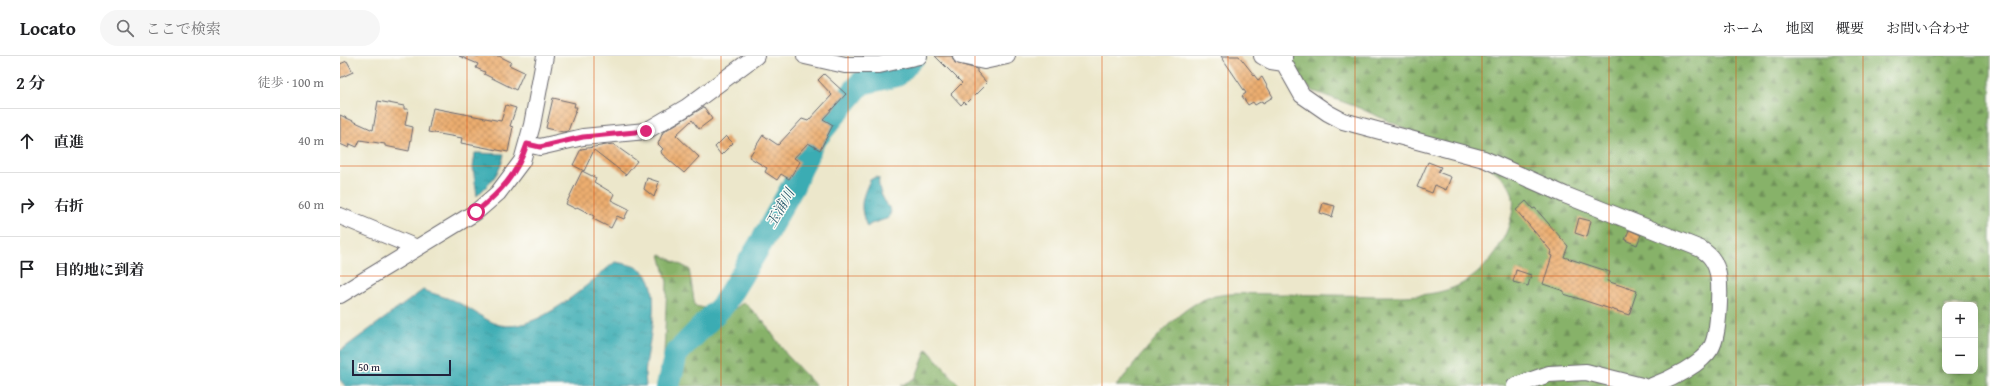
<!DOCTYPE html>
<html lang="ja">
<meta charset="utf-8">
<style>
body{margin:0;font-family:"Gentium Book Plus","Noto Serif JP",serif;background:#f6f6f6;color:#202124}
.controls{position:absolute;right:12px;bottom:12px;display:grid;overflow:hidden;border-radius:8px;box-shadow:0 2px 10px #0003}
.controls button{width:36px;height:36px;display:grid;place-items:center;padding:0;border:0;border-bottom:1px solid #e0e0e0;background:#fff;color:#202124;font:20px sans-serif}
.scale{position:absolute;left:12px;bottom:10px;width:99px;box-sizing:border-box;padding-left:4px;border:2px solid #22223b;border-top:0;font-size:11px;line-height:14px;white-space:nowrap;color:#22223b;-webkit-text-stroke:3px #fdfcf7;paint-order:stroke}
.stop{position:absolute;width:12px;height:12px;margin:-9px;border:3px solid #db2777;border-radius:50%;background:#fff}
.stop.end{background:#db2777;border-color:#fff;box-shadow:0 1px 4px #0008}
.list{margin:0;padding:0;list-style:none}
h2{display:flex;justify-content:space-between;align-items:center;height:52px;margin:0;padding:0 16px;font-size:17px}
h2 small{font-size:13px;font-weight:400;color:#757577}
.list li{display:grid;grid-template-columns:26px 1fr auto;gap:12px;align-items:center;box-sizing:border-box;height:64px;padding:0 16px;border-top:1px solid #e0e0e0}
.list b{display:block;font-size:15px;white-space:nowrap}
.list em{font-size:13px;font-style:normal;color:#757577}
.icon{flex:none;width:22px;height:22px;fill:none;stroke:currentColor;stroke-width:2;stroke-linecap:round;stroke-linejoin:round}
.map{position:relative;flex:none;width:1650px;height:330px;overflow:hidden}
header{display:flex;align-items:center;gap:24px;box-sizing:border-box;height:56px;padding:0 20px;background:#fff;border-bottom:1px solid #e0e0e0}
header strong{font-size:19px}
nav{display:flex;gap:22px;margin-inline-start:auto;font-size:14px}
.search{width:280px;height:36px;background:#f6f6f6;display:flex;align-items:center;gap:10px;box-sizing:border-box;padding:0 14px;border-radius:22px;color:#757577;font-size:15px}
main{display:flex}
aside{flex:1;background:#fff}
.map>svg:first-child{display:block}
</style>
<header>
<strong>Locato</strong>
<div class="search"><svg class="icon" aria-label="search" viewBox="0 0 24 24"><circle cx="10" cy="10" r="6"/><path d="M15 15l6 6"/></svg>ここで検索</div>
<nav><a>ホーム</a><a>地図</a><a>概要</a><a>お問い合わせ</a></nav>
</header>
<main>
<aside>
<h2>2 分<small>徒歩 · 100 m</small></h2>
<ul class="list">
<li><svg class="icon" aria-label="ahead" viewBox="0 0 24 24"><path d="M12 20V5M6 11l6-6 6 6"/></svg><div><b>直進</b></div><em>40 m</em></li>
<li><svg class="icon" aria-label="right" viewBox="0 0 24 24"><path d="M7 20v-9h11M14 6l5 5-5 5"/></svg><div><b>右折</b></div><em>60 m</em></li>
<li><svg class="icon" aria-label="arrive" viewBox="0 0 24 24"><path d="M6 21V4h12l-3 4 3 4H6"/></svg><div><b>目的地に到着</b></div></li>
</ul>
</aside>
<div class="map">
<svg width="1650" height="330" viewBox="0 0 1650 330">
<defs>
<pattern id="forest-firs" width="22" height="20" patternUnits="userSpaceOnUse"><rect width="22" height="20" fill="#87b269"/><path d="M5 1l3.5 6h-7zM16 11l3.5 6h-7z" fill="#6e9058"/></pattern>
<pattern id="water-ripples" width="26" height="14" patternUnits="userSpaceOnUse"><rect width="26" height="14" fill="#3aacb3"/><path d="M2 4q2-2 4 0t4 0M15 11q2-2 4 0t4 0" fill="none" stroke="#308c93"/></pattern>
<pattern id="building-cross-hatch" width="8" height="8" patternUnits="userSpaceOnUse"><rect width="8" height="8" fill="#ecad6f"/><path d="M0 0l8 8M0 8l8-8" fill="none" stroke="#bf8c5c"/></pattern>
</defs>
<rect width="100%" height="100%" fill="#fdfcf7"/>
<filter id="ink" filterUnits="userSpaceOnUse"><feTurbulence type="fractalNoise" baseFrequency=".025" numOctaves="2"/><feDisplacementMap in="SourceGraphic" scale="8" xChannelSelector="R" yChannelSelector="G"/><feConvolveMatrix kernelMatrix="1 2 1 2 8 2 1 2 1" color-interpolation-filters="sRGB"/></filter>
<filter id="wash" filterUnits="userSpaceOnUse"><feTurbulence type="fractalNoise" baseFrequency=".012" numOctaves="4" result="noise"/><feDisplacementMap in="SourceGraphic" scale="16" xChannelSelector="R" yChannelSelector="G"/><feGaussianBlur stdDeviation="0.9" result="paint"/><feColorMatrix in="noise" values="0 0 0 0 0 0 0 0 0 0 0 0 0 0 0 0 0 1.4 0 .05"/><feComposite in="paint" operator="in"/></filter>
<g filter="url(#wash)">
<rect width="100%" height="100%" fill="#ece7cb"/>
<path fill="url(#forest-firs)" stroke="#546a52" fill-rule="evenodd" d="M 953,0 L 1650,0 L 1650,330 L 776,330 C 801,302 837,247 875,240 C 895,236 918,238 939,238 C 972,239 1005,239 1039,240 C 1066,240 1100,241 1125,226 C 1148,212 1164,188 1171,162 C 1179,134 1166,123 1145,108 L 1017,51 L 973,35 L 963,27 L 954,8 ZM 1605,249 L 1635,249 L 1635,315 L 1605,315 Z
M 320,198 L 349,213 L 355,250 L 389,257 L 404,246 L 424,266 L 446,298 L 476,330 L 326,330 L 323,323 L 327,226 Z
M 587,293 L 620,330 L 560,330 L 575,323 Z"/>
<path fill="url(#water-ripples)" stroke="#2e6777" d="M 135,97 L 164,98 C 161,117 150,127 137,140 L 133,112 Z
M 535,121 L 539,122 C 537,135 545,145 551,155 L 549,162 L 531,168 L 527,171 C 519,151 521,143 530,124 Z
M 275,206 C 286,208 302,210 308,221 C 321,242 307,294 305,319 L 306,330 L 5,330 L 0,324 L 0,295 L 83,234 C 94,238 106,241 117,246 C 130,252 147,266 160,269 C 198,277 247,228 275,206 Z"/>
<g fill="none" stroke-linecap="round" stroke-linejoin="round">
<path stroke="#3aacb3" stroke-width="24" d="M 328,330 L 336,298 L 383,249 L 421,187 L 453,130 L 473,85 L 521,27 L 557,19 L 574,0"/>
</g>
<g id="blocks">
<path fill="url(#building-cross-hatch)" d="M 119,0 L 159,0 L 171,6 L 169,9 L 184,16 L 176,34 L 144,18 L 145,16 L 136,12 L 138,8 Z
M 595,0 L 612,0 L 615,7 L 637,13 L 637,16 L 647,27 L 626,48 L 624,46 L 621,49 L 611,38 L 622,27 Z
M 881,0 L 899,0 L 918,24 L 922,21 L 933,41 L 923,47 L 922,45 L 915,49 L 913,46 L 908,49 L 902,40 L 906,37 Z
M 7,5 L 13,16 L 0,22 L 0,8 Z
M 484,18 L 506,38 L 483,63 L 493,69 L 480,94 L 468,87 L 454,102 L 460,106 L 449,123 L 441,118 L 437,124 L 425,116 L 427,112 L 409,101 L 423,79 L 438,89 L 462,63 L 468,65 L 492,39 L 478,24 Z
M 213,42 L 235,47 L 234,51 L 237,51 L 228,75 L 223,76 L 206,72 Z
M 38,45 L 64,50 L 64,53 L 68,53 L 65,69 L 73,71 L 69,95 L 45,90 L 45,88 L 20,84 L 17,91 L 10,88 L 9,92 L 0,88 L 0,59 L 33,74 Z
M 166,49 L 176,52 L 170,70 L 173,71 L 168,96 L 121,87 L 122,82 L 88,76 L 93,52 L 161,65 Z
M 364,51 L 372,63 L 359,73 L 352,64 L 336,79 L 359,101 L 344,117 L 322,98 L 321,95 L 323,93 L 318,88 L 323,76 Z
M 386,80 L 393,87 L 381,99 L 375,91 Z
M 273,88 L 297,105 L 286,119 L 254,94 L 244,115 L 233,109 L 241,93 Z
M 1088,106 L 1101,111 L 1098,116 L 1111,121 L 1106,134 L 1095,129 L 1092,137 L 1077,131 Z
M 242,115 L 256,122 L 254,126 L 274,138 L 271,144 L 289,153 L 284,163 L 277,160 L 271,172 L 253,163 L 254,160 L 237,151 L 236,153 L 226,148 Z
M 307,122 L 319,126 L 314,141 L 304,133 Z
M 1186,145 L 1193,153 L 1195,152 L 1228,190 L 1224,201 L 1270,216 L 1267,225 L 1297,235 L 1289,259 L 1224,238 L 1224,235 L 1203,228 L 1212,200 L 1210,199 L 1211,195 L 1176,154 Z
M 983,147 L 995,150 L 992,161 L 980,157 Z
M 1239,162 L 1251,165 L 1247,181 L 1235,177 Z
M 1289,174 L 1301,179 L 1297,189 L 1285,184 Z
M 1176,214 L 1191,219 L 1188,230 L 1173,226 Z"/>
</g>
</g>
<g filter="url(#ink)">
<use href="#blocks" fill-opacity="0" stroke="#69676d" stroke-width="1"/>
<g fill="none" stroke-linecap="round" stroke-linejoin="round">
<g stroke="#69676d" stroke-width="18">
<path id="minor" d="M 465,0 L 505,9 L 539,9 L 579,0
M 621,0 L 644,5 L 667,0
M 922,0 L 931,5 L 944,7
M 944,0 L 944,7 L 962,39 L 988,57 L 1003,65 L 1144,103 L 1225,139 L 1361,193 C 1368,198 1373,202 1376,211 C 1382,225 1379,279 1371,292 C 1362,308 1329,324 1312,330
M 187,88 L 200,91 L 243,81 L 306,75 L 347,51 L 416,0
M 0,160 L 77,192
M 0,239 L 136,156 L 158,137 L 182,105 L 192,69 L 205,0
M 1175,330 L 1209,318 L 1246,316 L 1302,330"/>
</g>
<use href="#minor" stroke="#fff" stroke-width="16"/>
</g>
</g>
<g fill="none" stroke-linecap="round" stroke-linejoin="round" filter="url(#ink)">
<path stroke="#db2777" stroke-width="5" d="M 136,156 C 160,136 177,119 187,88 L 200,91 L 243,81 L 306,75"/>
</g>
<path fill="none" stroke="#de560e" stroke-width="1" stroke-opacity="0.55" d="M 127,0 L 127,330M 254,0 L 254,330M 381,0 L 381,330M 508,0 L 508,330M 635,0 L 635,330M 762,0 L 762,330M 888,0 L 888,330M 1015,0 L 1015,330M 1142,0 L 1142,330M 1269,0 L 1269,330M 1396,0 L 1396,330M 1523,0 L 1523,330M 0,110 L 1650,110M 0,220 L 1650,220"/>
<g text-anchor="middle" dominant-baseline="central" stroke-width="3" stroke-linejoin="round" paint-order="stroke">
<g font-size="14" font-style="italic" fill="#2d6071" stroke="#fdfcf7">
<text transform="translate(440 152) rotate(-60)">玉浦川</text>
</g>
</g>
</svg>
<div class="controls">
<button>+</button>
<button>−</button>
</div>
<div class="scale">50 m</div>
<div class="stop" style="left:136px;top:156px"></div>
<div class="stop end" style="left:306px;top:75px"></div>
</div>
</main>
